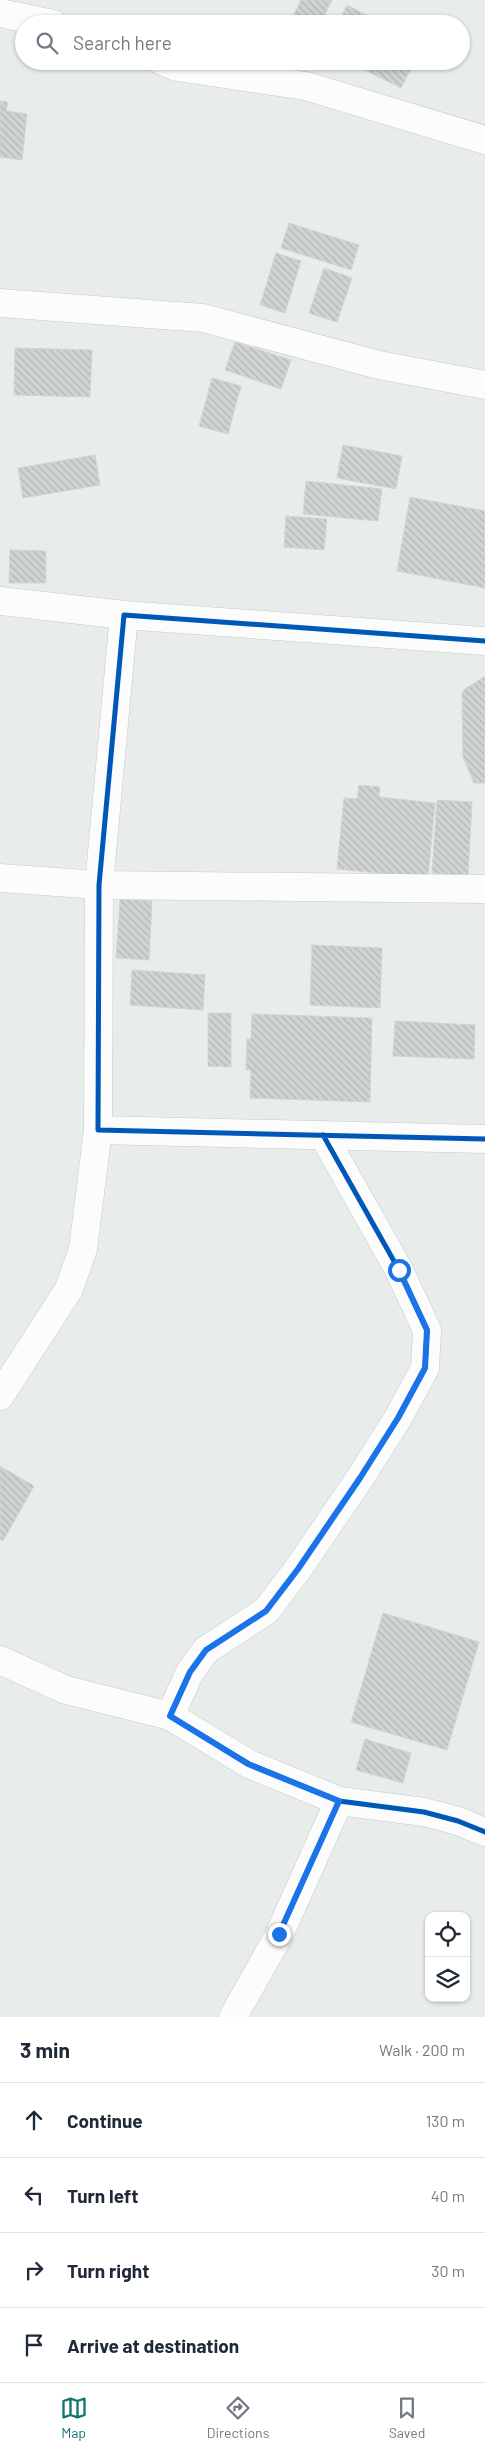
<!DOCTYPE html>
<meta charset="utf-8">
<style>
body{margin:0;font-family:Barlow,sans-serif;background:#f2f2f3;color:#1f2937}
.controls{position:absolute;right:15px;bottom:15px;display:grid;overflow:hidden;border-radius:10px;box-shadow:0 1px 4px #0004}
.controls button{width:45px;height:45px;display:grid;place-items:center;padding:0;border:0;border-bottom:1px solid #e0e1e3;background:#fff;color:#1f2937;font:25px sans-serif}
.stop{position:absolute;width:15px;height:15px;margin:-11px;border:4px solid #1a73e8;border-radius:50%;background:#fff}
.stop.end{background:#1a73e8;border-color:#fff;box-shadow:0 1px 5px #0008}
.list{margin:0;padding:0;list-style:none}
h2{display:flex;justify-content:space-between;align-items:center;height:65px;margin:0;padding:0 20px;font-size:21px}
h2 small{font-size:16px;font-weight:400;color:#747a83}
.list li{display:grid;grid-template-columns:32px 1fr auto;gap:15px;align-items:center;box-sizing:border-box;height:75px;padding:0 20px;border-top:1px solid #e0e1e3}
.list b{display:block;font-size:19px;white-space:nowrap}
.list em{font-size:16px;font-style:normal;color:#747a83}
.icon{flex:none;width:28px;height:28px;fill:none;stroke:currentColor;stroke-width:2;stroke-linecap:round;stroke-linejoin:round}
.map{position:relative;flex:none;width:485px;height:2017px;overflow:hidden}
.search{position:absolute;background:#fff;box-shadow:0 1px 4px #0004;left:15px;right:15px;top:15px;height:55px;display:flex;align-items:center;gap:12px;box-sizing:border-box;padding:0 18px;border-radius:28px;color:#747a83;font-size:19px}
.sheet{height:365px;background:#fff}
nav{display:flex;justify-content:space-around;align-items:center;box-sizing:border-box;height:70px;border-top:1px solid #e0e1e3;background:#fff;font-size:14px;color:#747a83}
nav a{display:grid;justify-items:center;gap:2px}
nav .on{color:#0f766e}
.map>svg:first-child{display:block}
</style>
<div class="map">
<svg width="485" height="2017" viewBox="0 0 485 2017">
<defs>
<pattern id="building-back-hatch" width="6" height="6" patternUnits="userSpaceOnUse" patternTransform="scale(1.25)"><rect width="6" height="6" fill="#cfd4d2"/><path d="M-1 5l2 2M0 0l6 6M5-1l2 2" fill="none" stroke="#b2b7b5"/></pattern>
</defs>
<rect width="100%" height="100%" fill="#e8edeb"/>
<path fill="url(#building-back-hatch)" stroke="#d1d6d4" d="M 301,0 L 332,0 L 320,24 L 289,24 Z
M 347,5 L 383,24 L 338,24 Z
M 347,61 L 415,61 L 401,88 Z
M 0,101 L 8,102 L 6,111 L 27,114 L 22,160 L 0,157 Z
M 289,223 L 359,245 L 351,270 L 281,248 Z
M 276,253 L 301,261 L 285,313 L 260,305 Z
M 324,268 L 352,278 L 337,322 L 309,313 Z
M 235,342 L 291,360 L 281,389 L 225,370 Z
M 15,348 L 92,350 L 90,397 L 14,395 Z
M 212,378 L 241,386 L 228,434 L 199,426 Z
M 343,445 L 402,456 L 396,489 L 337,478 Z
M 95,455 L 100,485 L 23,498 L 18,468 Z
M 306,481 L 382,489 L 378,521 L 303,514 Z
M 410,497 L 485,511 L 485,588 L 397,571 Z
M 286,516 L 327,519 L 324,550 L 284,547 Z
M 10,550 L 46,551 L 46,583 L 9,583 Z
M 484,677 L 485,677 L 485,783 L 474,783 L 463,757 L 462,694 L 465,689 Z
M 359,785 L 380,787 L 379,797 L 435,803 L 428,878 L 337,869 L 344,798 L 357,799 Z
M 437,800 L 472,802 L 468,876 L 432,873 Z
M 120,899 L 152,901 L 149,960 L 116,958 Z
M 312,945 L 382,948 L 380,1008 L 310,1005 Z
M 132,970 L 205,975 L 203,1010 L 130,1005 Z
M 208,1013 L 231,1013 L 231,1067 L 208,1066 Z
M 252,1014 L 372,1018 L 370,1102 L 250,1098 L 251,1070 L 246,1070 L 247,1039 L 251,1039 Z
M 395,1021 L 475,1025 L 474,1059 L 393,1056 Z
M 0,1466 L 34,1486 L 3,1541 L 0,1539 Z
M 383,1613 L 479,1642 L 447,1750 L 351,1722 Z
M 365,1739 L 411,1753 L 403,1783 L 356,1770 Z"/>
<g fill="none" stroke-linecap="round" stroke-linejoin="round">
<g stroke="#c5cac8" stroke-width="29">
<path id="minor" d="M 0,13 L 53,24
M 162,61 L 177,67 L 306,86 L 485,140
M 0,303 L 203,318 L 379,365 L 485,385
M 0,601 L 124,615
M 485,641 L 124,615 L 99,885 L 98,1130 L 485,1139
M 0,878 L 99,885 L 485,889
M 323,1135 L 399,1270 L 427,1330 L 425,1368 L 398,1418 L 360,1478 L 298,1569 L 266,1611 L 206,1650 L 190,1672 L 170,1716 L 249,1764 L 339,1801 L 424,1812 L 458,1821 L 485,1832
M 0,1396 L 69,1289 L 83,1249 L 98,1130
M 0,1660 L 66,1690 L 170,1716
M 233,2017 L 279,1935 L 339,1801"/>
</g>
<use href="#minor" stroke="#fcfcfc" stroke-width="28"/>
<g stroke="#f7fbf9" stroke-width="8">
<path id="cycleway" d="M 485,641 L 124,615 L 99,885 L 98,1130 L 485,1139
M 323,1135 L 399,1270 L 427,1330 L 425,1368 L 398,1418 L 360,1478 L 298,1569 L 266,1611 L 206,1650 L 190,1672 L 170,1716 L 249,1764 L 339,1801 L 424,1812 L 458,1821 L 485,1832"/>
</g>
<use href="#cycleway" stroke="#0057b8" stroke-width="5"/>
</g>
<g fill="none" stroke-linecap="round" stroke-linejoin="round">
<path stroke="#1a73e8" stroke-width="6" d="M 279,1934 L 339,1801 L 248,1764 L 170,1716 L 190,1672 L 206,1650 L 266,1611 L 298,1569 L 360,1478 L 398,1418 L 425,1368 L 427,1330 L 399,1270"/>
</g>
</svg>
<div class="controls">
<button><svg class="icon" aria-label="locate" viewBox="0 0 24 24"><circle cx="12" cy="12" r="6"/><path d="M12 2v4M12 18v4M2 12h4M18 12h4"/></svg></button>
<button><svg class="icon" aria-label="layers" viewBox="0 0 24 24"><path d="M12 4l9 5-9 5-9-5zM3 14l9 5 9-5"/></svg></button>
</div>
<div class="stop" style="left:399px;top:1270px"></div>
<div class="stop end" style="left:279px;top:1934px"></div>
<div class="search"><svg class="icon" aria-label="search" viewBox="0 0 24 24"><circle cx="10" cy="10" r="6"/><path d="M15 15l6 6"/></svg>Search here</div>
</div>
<section class="sheet">
<h2>3 min<small>Walk · 200 m</small></h2>
<ul class="list">
<li><svg class="icon" aria-label="ahead" viewBox="0 0 24 24"><path d="M12 20V5M6 11l6-6 6 6"/></svg><div><b>Continue</b></div><em>130 m</em></li>
<li><svg class="icon" aria-label="left" viewBox="0 0 24 24"><path d="M17 20v-9H6M10 6l-5 5 5 5"/></svg><div><b>Turn left</b></div><em>40 m</em></li>
<li><svg class="icon" aria-label="right" viewBox="0 0 24 24"><path d="M7 20v-9h11M14 6l5 5-5 5"/></svg><div><b>Turn right</b></div><em>30 m</em></li>
<li><svg class="icon" aria-label="arrive" viewBox="0 0 24 24"><path d="M6 21V4h12l-3 4 3 4H6"/></svg><div><b>Arrive at destination</b></div></li>
</ul>
</section>
<nav>
<a class="on"><svg class="icon" aria-label="map" viewBox="0 0 24 24"><path d="M3 6l6-2 6 2 6-2v14l-6 2-6-2-6 2zM9 4v14M15 6v14"/></svg>Map</a>
<a><svg class="icon" aria-label="directions" viewBox="0 0 24 24"><path d="M12 3l9 9-9 9-9-9zM9 14v-3h6M13 9l2 2-2 2"/></svg>Directions</a>
<a><svg class="icon" aria-label="saved" viewBox="0 0 24 24"><path d="M7 4h10v16l-5-4-5 4z"/></svg>Saved</a>
</nav>
